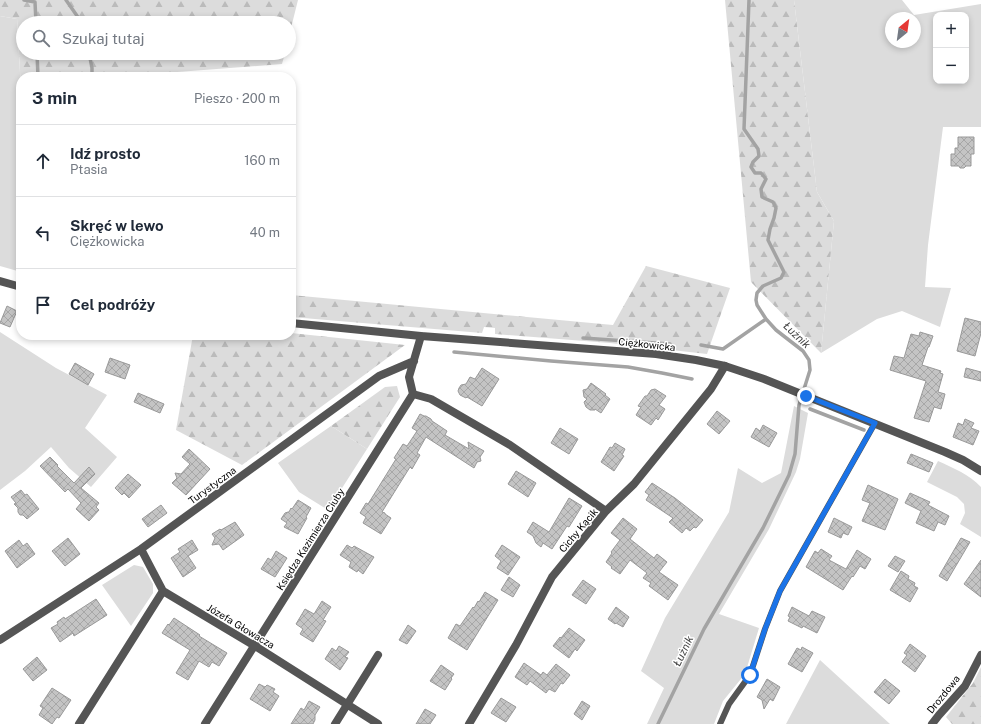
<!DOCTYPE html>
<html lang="pl">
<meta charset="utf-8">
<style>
body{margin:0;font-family:"Public Sans",sans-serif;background:#f6f6f7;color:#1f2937}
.controls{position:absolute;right:12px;top:12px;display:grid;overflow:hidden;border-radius:8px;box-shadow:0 2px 6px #0003}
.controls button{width:36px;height:36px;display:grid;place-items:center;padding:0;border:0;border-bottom:1px solid #e0e1e3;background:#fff;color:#1f2937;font:20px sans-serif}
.compass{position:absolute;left:885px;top:12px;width:36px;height:36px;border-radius:50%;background:#fff;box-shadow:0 2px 6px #0003;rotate:29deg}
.stop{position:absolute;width:12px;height:12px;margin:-9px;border:3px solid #1a73e8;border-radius:50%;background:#fff}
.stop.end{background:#1a73e8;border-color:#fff;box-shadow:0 1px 4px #0008}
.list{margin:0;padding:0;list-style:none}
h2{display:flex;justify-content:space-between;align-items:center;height:52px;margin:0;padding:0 16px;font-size:17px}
h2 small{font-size:13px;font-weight:400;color:#747a83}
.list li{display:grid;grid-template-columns:26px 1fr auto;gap:12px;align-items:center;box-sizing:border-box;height:72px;padding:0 16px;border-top:1px solid #e0e1e3}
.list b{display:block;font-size:15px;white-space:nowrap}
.list p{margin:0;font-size:13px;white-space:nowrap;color:#747a83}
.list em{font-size:13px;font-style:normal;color:#747a83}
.icon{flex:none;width:22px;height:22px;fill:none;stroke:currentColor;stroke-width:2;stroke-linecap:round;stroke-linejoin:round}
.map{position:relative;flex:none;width:981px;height:724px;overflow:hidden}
.search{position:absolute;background:#fff;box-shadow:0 2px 6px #0003;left:16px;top:16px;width:280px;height:44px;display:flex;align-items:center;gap:10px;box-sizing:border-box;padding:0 14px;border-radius:22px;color:#747a83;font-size:15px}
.panel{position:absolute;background:#fff;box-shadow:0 2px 6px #0003;left:16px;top:72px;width:280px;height:268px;border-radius:16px}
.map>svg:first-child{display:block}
</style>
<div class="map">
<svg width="981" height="724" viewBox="0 0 981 724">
<defs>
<pattern id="forest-firs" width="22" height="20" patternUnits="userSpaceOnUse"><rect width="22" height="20" fill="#dcdcdc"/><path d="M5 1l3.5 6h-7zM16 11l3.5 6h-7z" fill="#bbb"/></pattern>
<pattern id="building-cross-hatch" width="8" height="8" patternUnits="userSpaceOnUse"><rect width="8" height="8" fill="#c4c4c4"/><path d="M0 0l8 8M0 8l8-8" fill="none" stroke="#a7a7a7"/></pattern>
</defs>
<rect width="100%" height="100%" fill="#fff"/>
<path fill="#dcdcdc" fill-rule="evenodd" d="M 794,0 L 902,0 L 914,15 L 981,4 L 981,127 L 943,127 L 928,245 L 925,287 L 951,288 L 940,327 L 902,311 L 877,319 L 821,353 L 834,221 L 817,192 ZM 936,15 L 966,15 L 966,81 L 936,81 ZM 891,18 L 915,18 L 915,42 L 891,42 Z
M 0,16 L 17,19 L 21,90 L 21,272 L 0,266 Z
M 0,332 L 56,368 L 107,395 L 85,428 L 117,457 L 91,487 L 69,468 L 51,447 L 25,471 L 0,490 Z
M 794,406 L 808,413 L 800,459 L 796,472 L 769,529 L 719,614 L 759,628 L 745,674 L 723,701 L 714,724 L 647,724 L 664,688 L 641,671 L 665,618 L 729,512 L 738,468 L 762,483 L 781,473 Z
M 331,426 L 367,449 L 328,510 L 299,492 L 278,463 Z
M 938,461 C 953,468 969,474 981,487 L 981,537 L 960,524 L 965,513 L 964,504 L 957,497 L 927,482 Z
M 134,565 L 143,567 L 153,584 L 153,593 L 131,626 L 102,585 Z
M 820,660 L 890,724 L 786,724 Z"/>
<path fill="url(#forest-firs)" d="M 0,0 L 298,0 L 289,36 L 289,23 L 23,23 L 23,53 L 285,53 L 282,64 L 112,77 L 21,77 L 21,90 L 17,19 L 0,16 Z
M 725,0 L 794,0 L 817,192 L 834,221 L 821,353 L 751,282 Z
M 646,266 L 730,288 L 707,354 L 610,343 L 495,334 L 495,328 L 484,327 L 482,333 L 291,317 L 291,295 L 613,325 Z
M 291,333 L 405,345 L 242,465 L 176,430 L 193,335 L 291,335 Z
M 397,386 L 400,397 L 367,449 L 331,426 L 385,387 Z
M 981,667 L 981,724 L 952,724 L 946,717 L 973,683 Z"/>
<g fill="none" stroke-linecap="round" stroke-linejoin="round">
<path stroke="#a3a3a3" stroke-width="3.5" d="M 24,0 L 35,2 L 36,23
M 66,0 L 82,23
M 37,53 L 38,77
M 89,53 L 92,68 L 92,77
M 583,338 L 670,344
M 701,345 L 723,349 L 766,319
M 454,352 L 551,361 L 628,367 L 662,373 L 692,379
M 810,409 L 864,430
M 658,724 L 704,629 L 763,528 L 789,475 L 795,454 L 799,405 L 810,370 L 809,360 L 803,351 L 776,330 L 766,319 L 757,305 L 756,300 L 757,293 L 763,286 L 781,278 L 784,272 L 768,240 L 770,229 L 774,218 L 776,208 L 773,202 L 762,197 L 761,189 L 766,179 L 761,173 L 755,173 L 751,167 L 753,162 L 759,156 L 758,149 L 744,129 L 749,0"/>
</g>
<path fill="url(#building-cross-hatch)" stroke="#999" d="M 958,137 L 974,137 L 974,154 L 971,154 L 971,166 L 966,166 L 964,168 L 960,168 L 959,166 L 951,166 L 951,154 L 955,154 L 955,148 L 958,148 Z
M 7,306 L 17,311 L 10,327 L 0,323 Z
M 965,318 L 981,322 L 981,333 L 975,356 L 957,351 Z
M 920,332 L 933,336 L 929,347 L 928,347 L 922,365 L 941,371 L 940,373 L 943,374 L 938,392 L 945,394 L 941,409 L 934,407 L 929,422 L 914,418 L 926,381 L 890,370 L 894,356 L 904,358 L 911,334 L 919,336 Z
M 110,358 L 130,365 L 125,379 L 105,372 Z
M 75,363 L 94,374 L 88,385 L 69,374 Z
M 482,368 L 499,379 L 482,406 L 467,397 L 466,398 L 460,395 L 458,391 L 459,388 L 461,385 L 466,384 L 470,377 L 475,379 Z
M 966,368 L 981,372 L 981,381 L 964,377 Z
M 591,383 L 606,394 L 605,395 L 610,399 L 601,413 L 595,409 L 595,410 L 590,410 L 586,407 L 584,402 L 587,399 L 584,397 L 583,390 L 587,389 Z
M 655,389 L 666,396 L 659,405 L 665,409 L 658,420 L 656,418 L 651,425 L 636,415 L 641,407 L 638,406 L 645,396 L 647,396 L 651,390 Z
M 138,393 L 164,404 L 160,413 L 134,402 Z
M 717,411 L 730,421 L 719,434 L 707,424 Z
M 420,414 L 424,416 L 426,416 L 431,419 L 432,421 L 447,431 L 445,435 L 469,449 L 468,442 L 484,451 L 480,457 L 481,461 L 477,462 L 474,468 L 426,437 L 417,453 L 420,455 L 412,469 L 410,467 L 382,512 L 385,513 L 385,514 L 391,518 L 381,534 L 363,523 L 366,517 L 360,513 L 366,503 L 368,504 L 396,459 L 394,458 L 403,444 L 407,446 L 417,431 L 412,428 Z
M 965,419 L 974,423 L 971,428 L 979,431 L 973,445 L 953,437 L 958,423 L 963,425 Z
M 763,425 L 777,433 L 769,447 L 751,437 L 756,428 L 760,431 Z
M 560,428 L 578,439 L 569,454 L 551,443 Z
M 615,443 L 625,449 L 622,455 L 624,456 L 614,471 L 601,462 L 610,447 L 612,448 Z
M 189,449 L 210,469 L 186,495 L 172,483 L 177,478 L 175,473 L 181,474 L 190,464 L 182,457 Z
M 911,454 L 933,463 L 929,472 L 907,463 Z
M 50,457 L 58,465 L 57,466 L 74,483 L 89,467 L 95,474 L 81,488 L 99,503 L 96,507 L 99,510 L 89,521 L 76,509 L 81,503 L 68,489 L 65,492 L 40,466 Z
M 516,471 L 536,483 L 528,497 L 508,484 Z
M 128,474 L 141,485 L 129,498 L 124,493 L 122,495 L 115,488 Z
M 652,483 L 675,498 L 703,520 L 696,528 L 694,527 L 690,531 L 686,528 L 682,533 L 669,522 L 673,518 L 646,500 L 649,495 L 645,492 Z
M 868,485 L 898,499 L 885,530 L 862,521 L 870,503 L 862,500 Z
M 21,490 L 25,495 L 27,494 L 39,509 L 27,519 L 23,515 L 20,515 L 18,512 L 18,508 L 14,504 L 16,503 L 11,497 Z
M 910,493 L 930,502 L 928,505 L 949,516 L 945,525 L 938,522 L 934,531 L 916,523 L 921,511 L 905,503 Z
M 569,498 L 582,506 L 569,527 L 567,526 L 552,549 L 543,543 L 541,547 L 536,543 L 533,536 L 527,532 L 533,522 L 549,532 Z
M 298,500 L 311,508 L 306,517 L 307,518 L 298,534 L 284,527 L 287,523 L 281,519 L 285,513 L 288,512 L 289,512 L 291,508 L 292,509 Z
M 161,505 L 167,513 L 148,527 L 142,519 Z
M 623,518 L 637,529 L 630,539 L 654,558 L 657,554 L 667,562 L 659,572 L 678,585 L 668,600 L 649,586 L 651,583 L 643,578 L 647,573 L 630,560 L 620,574 L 611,568 L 612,567 L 606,562 L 612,553 L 611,552 L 620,540 L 611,533 Z
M 834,518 L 852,527 L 848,535 L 843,533 L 841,538 L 828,532 Z
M 235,522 L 244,535 L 223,550 L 219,544 L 212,545 L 215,538 L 212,534 L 220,529 L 221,530 Z
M 68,538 L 80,554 L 65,566 L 52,551 Z
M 961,538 L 970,542 L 947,581 L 939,576 Z
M 19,540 L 23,546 L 27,543 L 35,554 L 17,568 L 5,551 Z
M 192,540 L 198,550 L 188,556 L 196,568 L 183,577 L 171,558 L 180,552 L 178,549 Z
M 347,545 L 352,548 L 354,546 L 374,557 L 363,574 L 358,570 L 357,572 L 349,567 L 351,562 L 340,555 Z
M 502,545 L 520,557 L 508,575 L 497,568 L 501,561 L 495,556 Z
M 821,549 L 832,556 L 829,560 L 846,569 L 857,550 L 871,559 L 865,569 L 860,566 L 853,577 L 852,576 L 843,590 L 806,567 L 815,551 L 818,553 Z
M 276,551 L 287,558 L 275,577 L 261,569 L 268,558 L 271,560 Z
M 895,556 L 905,561 L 898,572 L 888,566 Z
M 981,560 L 981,597 L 964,584 Z
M 901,571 L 909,576 L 908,579 L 915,583 L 914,586 L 918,588 L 910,602 L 890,590 Z
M 509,577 L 520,585 L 513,597 L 501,590 Z
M 583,580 L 596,589 L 586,604 L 572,595 Z
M 485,592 L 498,600 L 467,650 L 448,638 L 456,624 L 460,626 L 473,607 L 474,608 L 478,601 L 479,602 Z
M 96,599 L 107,615 L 74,636 L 73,633 L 60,642 L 51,628 L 58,624 L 57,622 L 64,617 L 65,619 Z
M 322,601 L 331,607 L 323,620 L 326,621 L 313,642 L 300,634 L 303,629 L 296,624 L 305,609 L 314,614 Z
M 616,607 L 629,617 L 623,627 L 616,623 L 615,624 L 608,619 Z
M 792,607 L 809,616 L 812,611 L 825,617 L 817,633 L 803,626 L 802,628 L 788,621 L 790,617 L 788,616 Z
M 174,618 L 200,635 L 199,636 L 227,653 L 219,666 L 212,662 L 209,667 L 199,661 L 188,680 L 176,673 L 190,650 L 162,633 L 168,624 L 169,625 Z
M 408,625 L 416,631 L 407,644 L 399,640 Z
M 569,628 L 585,640 L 577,651 L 575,649 L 569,658 L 553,646 L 560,637 L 561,638 Z
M 910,644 L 926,656 L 915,672 L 902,662 L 907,655 L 904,653 Z
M 339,646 L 349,652 L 345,657 L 348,658 L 340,670 L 325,659 L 332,648 L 336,651 Z
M 802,647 L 813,653 L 802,672 L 788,664 L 797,648 L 801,650 Z
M 37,657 L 47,670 L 33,681 L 23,669 Z
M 524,663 L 541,675 L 543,672 L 547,675 L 556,664 L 570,675 L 563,684 L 561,683 L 555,692 L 549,689 L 546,693 L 530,681 L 527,685 L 515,677 Z
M 441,665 L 454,674 L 451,678 L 452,679 L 445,690 L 430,681 Z
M 767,679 L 780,687 L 773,701 L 770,699 L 764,709 L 762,700 L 757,697 Z
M 885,679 L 900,691 L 889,704 L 874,692 Z
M 259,684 L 265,687 L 267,685 L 275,689 L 273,692 L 279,696 L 270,711 L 250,699 Z
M 52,688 L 71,700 L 59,718 L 57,717 L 52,724 L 39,715 L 43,708 L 40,706 Z
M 501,698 L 516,707 L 506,722 L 491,713 Z
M 309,701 L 320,707 L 315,715 L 315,720 L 313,724 L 291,724 L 301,708 L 304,710 Z
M 582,701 L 590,706 L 582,720 L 574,714 Z
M 425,709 L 436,715 L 430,724 L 416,724 Z"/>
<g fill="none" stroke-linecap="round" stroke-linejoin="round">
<path stroke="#555" stroke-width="6" d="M 720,724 L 729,704 L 750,675 L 765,629 L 780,591 L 875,423"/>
<path stroke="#555" stroke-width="8" d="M 413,394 L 431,399 L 510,445 L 606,511
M 141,549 L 163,591 L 255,646 L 378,724
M 0,640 L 141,549 L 379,376 L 414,361
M 79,724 L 163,591
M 205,724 L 413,394 L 409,377 L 421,336
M 335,724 L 378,655
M 469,724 L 516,645 L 552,577 L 606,511 L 634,484 L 711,389 L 725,366
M 932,724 L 939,715 L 965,686 L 981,655"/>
<path stroke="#555" stroke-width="8" d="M 0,281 L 21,287
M 291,323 L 421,336 L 656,354 L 696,360 L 725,366 L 764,379 L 945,452 L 963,460 L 981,471"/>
</g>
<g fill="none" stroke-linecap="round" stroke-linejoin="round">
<path stroke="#1a73e8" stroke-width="5" d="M 750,675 L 765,629 L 780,591 L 875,423 L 806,396"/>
</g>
<g text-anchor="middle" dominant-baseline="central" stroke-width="3" stroke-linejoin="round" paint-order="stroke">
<g font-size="10" fill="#000" stroke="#fff">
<text transform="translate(647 344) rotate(6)">Ciężkowicka</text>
<text transform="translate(212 485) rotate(-36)">Turystyczna</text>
<text transform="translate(578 530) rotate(-50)">Cichy Kącik</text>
<text transform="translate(310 539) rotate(-58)">Księdza Kazimierza Ciuby</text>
<text transform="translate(241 626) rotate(31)">Józefa Głowacza</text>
<text transform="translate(943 694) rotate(-51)">Drozdowa</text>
</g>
<g font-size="11" font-style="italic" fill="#444" stroke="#fff">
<text transform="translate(797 335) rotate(43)">Łużnik</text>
<text transform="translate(683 651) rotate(-64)">Łużnik</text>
</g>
</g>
</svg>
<div class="controls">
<button>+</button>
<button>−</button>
</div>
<svg class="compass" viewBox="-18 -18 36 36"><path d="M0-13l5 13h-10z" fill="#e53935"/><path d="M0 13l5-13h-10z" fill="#747a83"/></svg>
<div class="stop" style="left:750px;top:675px"></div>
<div class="stop end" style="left:806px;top:396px"></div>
<div class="search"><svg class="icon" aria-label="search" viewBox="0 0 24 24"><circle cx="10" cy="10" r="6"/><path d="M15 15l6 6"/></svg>Szukaj tutaj</div>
<section class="panel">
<h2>3 min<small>Pieszo · 200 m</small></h2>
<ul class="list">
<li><svg class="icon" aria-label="ahead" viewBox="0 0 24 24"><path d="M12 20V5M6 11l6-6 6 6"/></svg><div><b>Idź prosto</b><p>Ptasia</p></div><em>160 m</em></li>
<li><svg class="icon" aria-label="left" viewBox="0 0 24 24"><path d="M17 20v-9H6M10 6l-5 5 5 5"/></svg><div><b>Skręć w lewo</b><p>Ciężkowicka</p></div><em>40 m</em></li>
<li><svg class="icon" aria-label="arrive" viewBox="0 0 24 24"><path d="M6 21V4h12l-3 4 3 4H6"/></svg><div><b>Cel podróży</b></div></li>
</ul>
</section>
</div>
